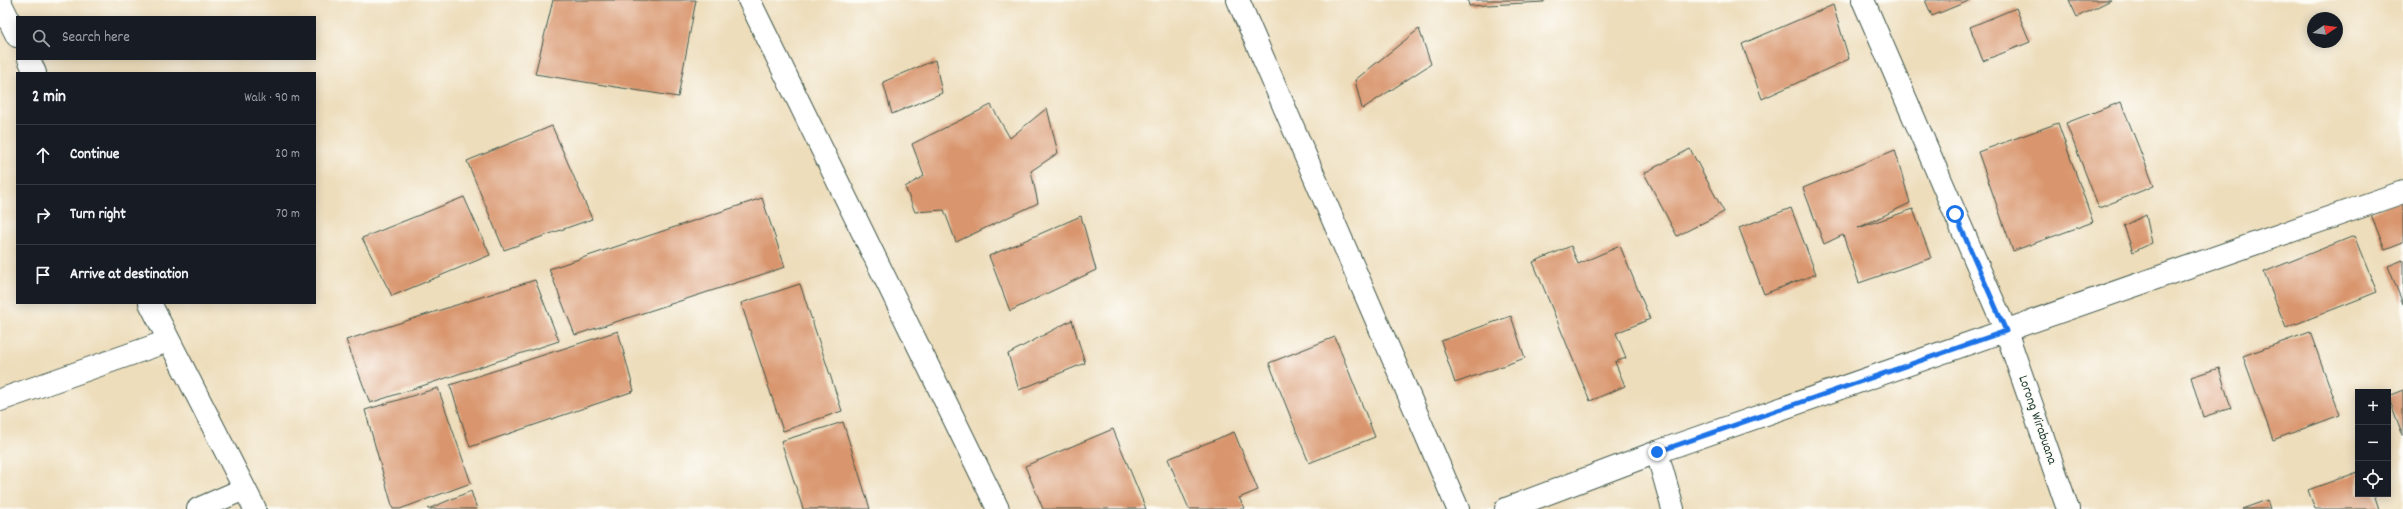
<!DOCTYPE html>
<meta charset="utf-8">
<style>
body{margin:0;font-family:Dekko,sans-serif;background:#20242c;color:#f1f3f6}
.controls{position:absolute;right:12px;bottom:12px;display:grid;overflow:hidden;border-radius:0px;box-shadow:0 2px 10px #0003}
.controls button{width:36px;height:36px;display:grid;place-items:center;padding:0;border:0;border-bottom:1px solid #363941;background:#171b24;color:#f1f3f6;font:20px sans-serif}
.compass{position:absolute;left:2307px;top:12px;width:36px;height:36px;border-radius:50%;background:#171b24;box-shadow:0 2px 10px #0003;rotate:77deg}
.stop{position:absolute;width:12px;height:12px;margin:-9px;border:3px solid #1a73e8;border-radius:50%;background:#fff}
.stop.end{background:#1a73e8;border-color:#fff;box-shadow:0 1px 4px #0008}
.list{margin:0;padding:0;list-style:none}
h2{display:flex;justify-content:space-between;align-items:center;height:52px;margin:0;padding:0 16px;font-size:17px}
h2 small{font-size:13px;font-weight:400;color:#9ea1a6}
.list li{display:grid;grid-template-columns:26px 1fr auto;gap:12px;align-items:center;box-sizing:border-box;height:60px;padding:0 16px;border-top:1px solid #363941}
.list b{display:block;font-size:15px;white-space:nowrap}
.list em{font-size:13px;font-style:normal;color:#9ea1a6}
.icon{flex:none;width:22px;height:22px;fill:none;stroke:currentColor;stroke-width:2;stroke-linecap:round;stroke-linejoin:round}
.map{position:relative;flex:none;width:2403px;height:509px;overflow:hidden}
.search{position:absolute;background:#171b24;box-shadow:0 2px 10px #0003;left:16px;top:16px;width:300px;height:44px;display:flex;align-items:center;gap:10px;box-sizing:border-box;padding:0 14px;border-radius:0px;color:#9ea1a6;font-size:15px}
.panel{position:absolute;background:#171b24;box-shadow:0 2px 10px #0003;left:16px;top:72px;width:300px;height:232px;border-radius:0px}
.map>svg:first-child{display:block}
</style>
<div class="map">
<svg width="2403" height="509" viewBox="0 0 2403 509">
<rect width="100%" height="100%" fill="#fdfcf7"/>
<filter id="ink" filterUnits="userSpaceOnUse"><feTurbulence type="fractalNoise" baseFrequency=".025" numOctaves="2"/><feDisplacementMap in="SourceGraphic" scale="8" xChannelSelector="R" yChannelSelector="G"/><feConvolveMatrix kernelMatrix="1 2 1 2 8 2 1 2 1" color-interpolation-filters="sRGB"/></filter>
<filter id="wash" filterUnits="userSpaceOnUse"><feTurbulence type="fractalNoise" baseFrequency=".012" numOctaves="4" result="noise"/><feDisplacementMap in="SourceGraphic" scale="16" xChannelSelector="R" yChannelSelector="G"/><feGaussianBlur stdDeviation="0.9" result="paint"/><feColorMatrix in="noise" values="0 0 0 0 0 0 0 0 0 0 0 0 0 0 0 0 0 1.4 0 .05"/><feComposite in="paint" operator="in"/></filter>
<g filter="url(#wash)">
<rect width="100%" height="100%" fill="#edddbb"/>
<g id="blocks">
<path fill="#d9966e" d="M 553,0 L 696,0 L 678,97 L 535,74 Z
M 1468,0 L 1544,0 L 1544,2 L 1469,6 Z
M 1925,0 L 1971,0 L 1932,16 Z
M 2069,0 L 2111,0 L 2077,17 Z
M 1833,5 L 1849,59 L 1762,99 L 1742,44 Z
M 2016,8 L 2030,42 L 1983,61 L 1970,27 Z
M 1419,29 L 1431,64 L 1362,109 L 1355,80 Z
M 935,60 L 942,93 L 892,114 L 883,82 Z
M 2121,102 L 2154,186 L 2099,208 L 2066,123 Z
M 991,105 L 1010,138 L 1047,108 L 1058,153 L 1031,171 L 1038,203 L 956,242 L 944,210 L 915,212 L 905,187 L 924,176 L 912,144 Z
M 2058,123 L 2093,222 L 2013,251 L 1978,152 Z
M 552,126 L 592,219 L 504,250 L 467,161 Z
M 1690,149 L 1724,212 L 1677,236 L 1644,173 Z
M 1895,150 L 1910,203 L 1858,228 L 1913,209 L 1931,258 L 1859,283 L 1843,235 L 1824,244 L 1803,188 Z
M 464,197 L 490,255 L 392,296 L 362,238 Z
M 762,198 L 785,267 L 575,335 L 549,269 Z
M 2403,199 L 2403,243 L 2385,250 L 2370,212 Z
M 1791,208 L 1816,274 L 1764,294 L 1739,228 Z
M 2146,215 L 2152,243 L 2133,252 L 2124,226 Z
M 1081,216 L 1096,270 L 1010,311 L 989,256 Z
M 2354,236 L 2377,292 L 2286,328 L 2264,272 Z
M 1571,246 L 1578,264 L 1620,246 L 1650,319 L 1616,333 L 1626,358 L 1615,362 L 1625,386 L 1590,401 L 1533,262 Z
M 2403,260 L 2403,304 L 2388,266 Z
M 535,280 L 559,341 L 370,403 L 346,340 Z
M 800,284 L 842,411 L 783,431 L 741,303 Z
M 1511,316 L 1525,358 L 1455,383 L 1441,341 Z
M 1072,320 L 1085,363 L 1019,390 L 1008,354 Z
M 618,331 L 634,391 L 470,447 L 450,385 Z
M 2310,332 L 2340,415 L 2273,440 L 2243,356 Z
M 1335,337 L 1375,437 L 1309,463 L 1269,363 Z
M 2219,368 L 2231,408 L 2203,417 L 2191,377 Z
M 438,388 L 471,483 L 400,509 L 393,509 L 365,410 Z
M 2403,390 L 2403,436 L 2388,396 Z
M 843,422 L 870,509 L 803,509 L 781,441 Z
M 1113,429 L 1146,509 L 1043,509 L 1025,466 Z
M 1234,432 L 1258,490 L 1239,498 L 1245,508 L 1243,509 L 1189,509 L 1168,459 Z
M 2358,472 L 2358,494 L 2374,494 L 2379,509 L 2315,509 L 2308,490 Z
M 471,491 L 477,509 L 428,509 Z
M 2267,500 L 2270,509 L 2242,509 Z"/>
</g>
</g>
<g filter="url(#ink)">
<use href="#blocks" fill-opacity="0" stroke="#3e5548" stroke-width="1"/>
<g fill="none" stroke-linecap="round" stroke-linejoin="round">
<g stroke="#3e5548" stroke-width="24">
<path id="minor" d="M 749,0 L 998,509
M 1238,0 L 1458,509
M 1863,0 L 2006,331 L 2068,509
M 0,2 L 17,36
M 29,59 L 35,73
M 150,303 L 255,509
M 0,400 L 168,341
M 1657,452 L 1673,509
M 198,509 L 244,489"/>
</g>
<g stroke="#3e5548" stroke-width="24">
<path id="tertiary" d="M 1506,509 L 1657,452 L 2403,192"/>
</g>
<use href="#minor" stroke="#fff" stroke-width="22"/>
<use href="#tertiary" stroke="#fff" stroke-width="22"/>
</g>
</g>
<g fill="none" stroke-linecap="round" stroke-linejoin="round" filter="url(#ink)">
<path stroke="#1a73e8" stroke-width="5" d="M 1657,452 L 2006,331 L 1955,214"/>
</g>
<g text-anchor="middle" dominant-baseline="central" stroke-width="3.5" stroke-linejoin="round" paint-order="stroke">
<g font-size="14" fill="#1f3d34" stroke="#fdfcf7">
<text transform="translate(2037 420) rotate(71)">Lorong Wirabuana</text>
</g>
</g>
</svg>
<div class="controls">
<button>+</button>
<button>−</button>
<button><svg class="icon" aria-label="locate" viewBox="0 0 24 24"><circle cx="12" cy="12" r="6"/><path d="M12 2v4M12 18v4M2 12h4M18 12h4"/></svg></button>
</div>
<svg class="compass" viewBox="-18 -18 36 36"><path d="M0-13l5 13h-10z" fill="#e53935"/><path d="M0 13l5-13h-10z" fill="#9ea1a6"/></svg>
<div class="stop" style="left:1955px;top:214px"></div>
<div class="stop end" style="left:1657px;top:452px"></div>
<div class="search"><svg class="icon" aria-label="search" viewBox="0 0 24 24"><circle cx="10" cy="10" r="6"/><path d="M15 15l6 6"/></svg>Search here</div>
<section class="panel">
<h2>2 min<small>Walk · 90 m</small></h2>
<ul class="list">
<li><svg class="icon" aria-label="ahead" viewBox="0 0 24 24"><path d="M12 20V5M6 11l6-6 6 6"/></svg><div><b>Continue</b></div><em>20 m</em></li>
<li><svg class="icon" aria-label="right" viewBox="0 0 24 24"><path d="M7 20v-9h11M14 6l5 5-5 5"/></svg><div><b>Turn right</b></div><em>70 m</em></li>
<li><svg class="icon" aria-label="arrive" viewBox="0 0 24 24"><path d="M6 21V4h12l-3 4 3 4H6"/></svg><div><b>Arrive at destination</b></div></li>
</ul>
</section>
</div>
